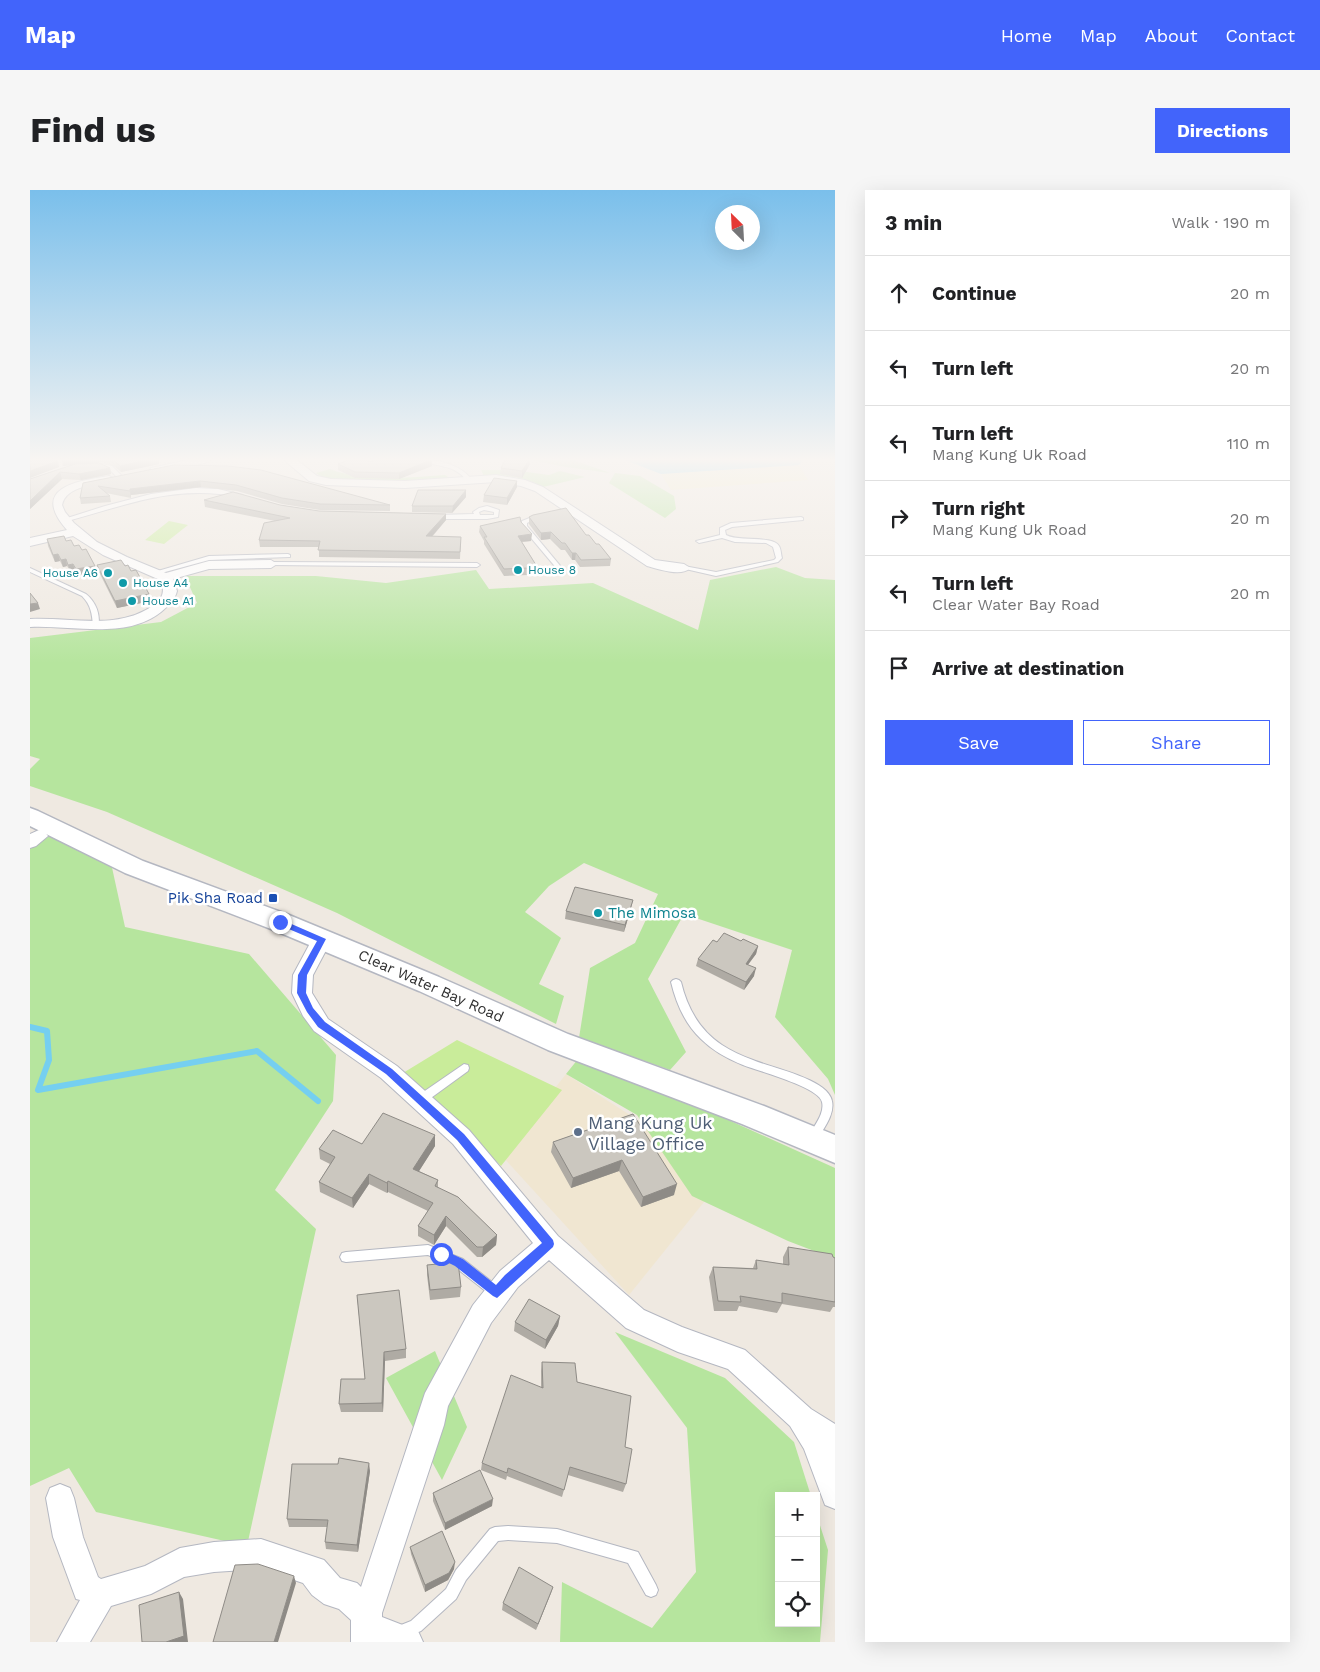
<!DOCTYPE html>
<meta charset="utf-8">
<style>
body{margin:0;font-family:"Work Sans",sans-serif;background:#f6f6f6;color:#202124}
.controls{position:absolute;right:15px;bottom:15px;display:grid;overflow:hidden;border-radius:0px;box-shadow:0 5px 20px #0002}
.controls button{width:45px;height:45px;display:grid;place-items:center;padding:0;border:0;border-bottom:1px solid #e0e0e0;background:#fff;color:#202124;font:25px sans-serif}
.compass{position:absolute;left:685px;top:15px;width:45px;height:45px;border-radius:50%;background:#fff;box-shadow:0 5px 20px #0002;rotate:336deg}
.stop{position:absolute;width:15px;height:15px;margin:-11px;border:4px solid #4264fb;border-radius:50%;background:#fff}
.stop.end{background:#4264fb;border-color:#fff;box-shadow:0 1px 5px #0008}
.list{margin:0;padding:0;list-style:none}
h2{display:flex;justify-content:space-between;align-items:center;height:65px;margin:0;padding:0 20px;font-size:21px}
h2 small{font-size:16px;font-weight:400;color:#757577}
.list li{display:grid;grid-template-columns:32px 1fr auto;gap:15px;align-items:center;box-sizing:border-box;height:75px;padding:0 20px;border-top:1px solid #e0e0e0}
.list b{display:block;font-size:19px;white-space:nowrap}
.list p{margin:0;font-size:16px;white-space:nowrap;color:#757577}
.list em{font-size:16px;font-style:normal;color:#757577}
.actions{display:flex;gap:10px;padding:15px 20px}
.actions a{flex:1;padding:11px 0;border:1px solid #4264fb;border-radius:0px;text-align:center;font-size:18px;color:#4264fb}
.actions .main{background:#4264fb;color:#fff}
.icon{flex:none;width:28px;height:28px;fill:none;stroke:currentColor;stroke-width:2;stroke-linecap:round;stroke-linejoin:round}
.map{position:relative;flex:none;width:805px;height:1452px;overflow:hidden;border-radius:0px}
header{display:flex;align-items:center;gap:30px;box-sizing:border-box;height:70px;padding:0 25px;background:#4264fb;color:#fff}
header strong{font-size:24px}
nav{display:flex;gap:28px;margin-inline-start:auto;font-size:18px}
.intro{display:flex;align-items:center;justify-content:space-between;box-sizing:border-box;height:120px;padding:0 30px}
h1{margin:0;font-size:35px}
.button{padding:12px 22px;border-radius:0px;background:#4264fb;color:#fff;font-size:18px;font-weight:700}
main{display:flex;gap:30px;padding:0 30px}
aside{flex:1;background:#fff;border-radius:0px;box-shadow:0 5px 20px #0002}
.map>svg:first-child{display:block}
</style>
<header>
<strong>Map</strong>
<nav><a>Home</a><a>Map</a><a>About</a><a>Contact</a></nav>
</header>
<div class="intro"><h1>Find us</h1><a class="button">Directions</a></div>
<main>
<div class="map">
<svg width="805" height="1452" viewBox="0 0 805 1452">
<rect width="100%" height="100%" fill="#efe9e1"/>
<path fill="#f0e6d1" d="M 536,884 L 695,986 L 599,1105 L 472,966 Z"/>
<path fill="#b6e59e" d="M 501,270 L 543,270 L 580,283 L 536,277 Z
M 300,279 C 336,293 378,287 415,285 L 421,289 L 385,292 L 295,289 L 286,283 Z
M 451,280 L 482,280 L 519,285 L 530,281 L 555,287 L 513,297 C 494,286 475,285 454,286 Z
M 585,283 L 610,286 L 644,306 L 646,319 L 635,328 L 579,293 Z
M 746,377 L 775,388 L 805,390 L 805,905 L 798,889 L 745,827 L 762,760 L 654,724 L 618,789 L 656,862 L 640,880 L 549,848 L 560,778 L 605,753 L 628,704 L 554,673 L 519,696 L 495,722 L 531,748 L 509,794 L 534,806 L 526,834 L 307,723 L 77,622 L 0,596 L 0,579 L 10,569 L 0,566 L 0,448 L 131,432 L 167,413 L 155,386 L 286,386 L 356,393 L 446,380 L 459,399 L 563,393 L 668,440 L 680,390 Z
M 27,641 L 81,673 L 95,737 L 219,764 L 306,865 L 303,911 L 245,1000 L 286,1039 L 217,1356 L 66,1322 L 39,1278 L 0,1296 L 0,659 Z
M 552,864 L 805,978 L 805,1069 L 758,1051 L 662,1006 L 607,925 L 536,884 Z
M 585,1142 L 695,1188 L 764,1252 L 781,1306 L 749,1306 L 749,1433 L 786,1433 L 786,1323 L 798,1360 L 790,1452 L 530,1452 L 532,1392 L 622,1438 L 666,1382 L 657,1238 Z
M 405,1161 L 437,1237 L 412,1290 L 356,1188 Z"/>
<path fill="#f3ecc5" d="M 769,275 L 778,290 L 641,300 L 631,284 Z"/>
<path fill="#c9ec9a" d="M 139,331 L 158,335 L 134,354 L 115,350 Z
M 427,850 L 532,900 L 471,976 L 373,883 Z"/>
<path fill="#75cff0" d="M 595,270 L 773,270 L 769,275 L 631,284 Z"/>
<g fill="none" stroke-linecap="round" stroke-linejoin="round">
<path stroke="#75cff0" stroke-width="6" d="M 0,837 L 17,841 L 19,870 L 8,900 L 227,861 L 288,911"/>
<g stroke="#b4b7c1" stroke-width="2">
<path id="service" d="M 393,270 C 411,270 431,275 442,290 L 437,291 C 424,273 409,279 393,270 Z
M 65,273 L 82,276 L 93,287 L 88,288 L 78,278 L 63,276 L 62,275 Z
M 166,298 L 188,299 L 213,305 L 210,307 C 144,294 97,315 34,332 L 31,330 L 75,316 L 121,304 Z
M 457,316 L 469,320 L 468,327 L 457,329 L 406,329 L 403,327 L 406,325 L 444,324 L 443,322 L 449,318 ZM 454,320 L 464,322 L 464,325 L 450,325 L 449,322 Z
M 507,325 L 512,326 L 497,333 L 497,336 L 532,378 L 532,380 L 528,380 L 491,336 L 492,331 Z
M 771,327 L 773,328 L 773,330 L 702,337 L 695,340 L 696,345 C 709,352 743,345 749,356 C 751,359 751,365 752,368 L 748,372 L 686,386 L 651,378 L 654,376 L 686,382 L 744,370 L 746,368 L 743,357 L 736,353 L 705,352 L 692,348 L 669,353 L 666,351 L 690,345 L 690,338 L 701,333 Z
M 258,364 L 260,365 L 260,367 L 179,370 L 124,385 L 121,383 L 179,366 Z
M 241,372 L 447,373 L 450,375 L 447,377 L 239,375 L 238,374 Z
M 0,378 L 56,404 C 66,412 71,425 68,437 L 63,436 C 62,424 61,415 52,406 L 0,382 Z
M 646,789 L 649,790 L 651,792 C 657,817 669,840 692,855 C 701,861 712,866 723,870 C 742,878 798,889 802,911 C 805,925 793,939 787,950 L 783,951 L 779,950 L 778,947 C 783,937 795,924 792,912 C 789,897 728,881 713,875 C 698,869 683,861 671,849 C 655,834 646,813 641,792 L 643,790 Z
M 434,874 L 438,875 L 439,878 L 438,881 L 394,913 L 390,914 L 386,913 L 385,910 L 386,907 Z
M 398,1055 L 433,1069 L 471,1099 L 473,1103 L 471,1107 L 467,1109 L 463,1107 L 425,1077 L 398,1065 L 316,1072 L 312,1071 L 310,1067 L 312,1063 L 316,1062 Z
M 478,1336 L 527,1339 L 608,1362 L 626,1395 L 628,1400 L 626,1405 L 621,1407 L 616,1405 L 598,1373 L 527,1353 L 478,1350 L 468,1351 L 436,1390 L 426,1409 L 391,1441 L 371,1449 L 366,1447 L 364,1442 L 366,1437 L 381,1431 L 416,1399 L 426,1380 L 460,1339 L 465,1337 Z"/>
</g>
<g stroke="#b4b7c1" stroke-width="2">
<path id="minor" d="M 158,270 L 180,270 L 175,273 L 125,283 L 120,280 L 121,278 Z
M 254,270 L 267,270 L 287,286 L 301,289 L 375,291 L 466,285 L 495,290 L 513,297 L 625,370 L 654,374 L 660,378 C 652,387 627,379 617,376 L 505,301 L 491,296 L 466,292 L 375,298 L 296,295 L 279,291 Z
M 79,286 L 85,289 L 83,291 C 67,295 36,295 32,315 L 35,322 L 44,333 L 67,352 L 97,367 L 136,383 L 179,371 L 241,370 L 247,374 L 241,378 L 179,379 L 143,389 L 147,401 C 145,410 138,416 131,422 C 96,450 42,435 0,437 L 0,429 C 42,427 90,441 125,414 C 134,407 135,399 130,390 L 73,365 L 43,346 L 0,356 L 0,348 L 37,340 C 0,298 46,291 79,286 Z
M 9,640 L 15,642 L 18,646 L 6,656 L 0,658 L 0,644 Z
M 292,742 L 299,744 L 302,749 L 283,785 L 282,803 L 298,829 L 367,876 L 439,940 L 528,1046 L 614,1120 L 652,1137 L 715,1160 L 781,1219 L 805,1234 L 805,1319 L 795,1315 L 774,1259 L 760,1236 L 698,1179 L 648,1162 L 596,1138 L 519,1070 L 488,1097 L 461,1133 L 418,1216 L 414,1235 L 352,1423 L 352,1427 L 388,1441 L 393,1452 L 321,1452 L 321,1430 L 309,1419 L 294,1414 L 282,1405 L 273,1393 L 231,1379 L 184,1382 L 154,1387 L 121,1404 L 81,1416 L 60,1452 L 27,1452 L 50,1410 L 46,1409 L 23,1347 L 16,1308 L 20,1298 L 30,1294 L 40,1298 L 44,1308 L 53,1347 L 68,1387 L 71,1389 L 115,1376 L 150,1358 L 184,1352 L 231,1349 L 294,1370 L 310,1388 L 327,1393 L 331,1397 L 395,1203 L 443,1115 L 470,1081 L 503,1053 L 423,954 L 351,888 L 284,841 L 273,826 L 262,803 L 263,785 L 285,744 Z"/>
</g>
<g stroke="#b4b7c1" stroke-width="3">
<path id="secondary" d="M 0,618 L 8,621 L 113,671 L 259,725 L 409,787 L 538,844 L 734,916 L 805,945 L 805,973 L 712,934 L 518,860 L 389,801 L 241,739 L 95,683 L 0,636 Z"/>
</g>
<use href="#service" fill="#fff" fill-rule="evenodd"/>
<use href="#minor" fill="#fff" fill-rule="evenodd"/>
<use href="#secondary" fill="#fff" fill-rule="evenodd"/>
</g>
<path fill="#afaba4" d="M 32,270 L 129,270 L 129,274 L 91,282 L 84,276 L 71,272 L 66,273 L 80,278 L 81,284 L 51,290 L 32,289 L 0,319 L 0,289 L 41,275 L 33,276 Z
M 402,270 L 402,276 L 369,289 L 325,288 L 308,280 L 308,274 L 340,272 Z
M 500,270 L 500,274 L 492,288 L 470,284 L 471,278 Z
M 144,275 L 360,315 L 360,321 L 290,320 L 252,314 L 207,301 L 171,297 L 101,305 L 101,308 L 76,303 L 80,306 L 81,312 L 51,314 L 50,308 L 53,293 Z
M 487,291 L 487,297 L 477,315 L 453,312 L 454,305 Z
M 436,307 L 422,323 L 382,322 L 382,316 Z
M 174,310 L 250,315 L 289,321 L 416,324 L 416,330 L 402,347 L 431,347 L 430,369 L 289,367 L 289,357 L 230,357 L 229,350 L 245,331 L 175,317 Z
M 499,327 L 556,345 L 566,354 L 581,369 L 580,376 L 550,377 L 545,370 L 542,370 L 535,360 L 531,360 L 520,349 L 511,350 L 499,334 Z
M 491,332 L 501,351 L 492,352 L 506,375 L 506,381 L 498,382 L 498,385 L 474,386 L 454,354 L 454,351 L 449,342 L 450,336 Z
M 17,349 L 44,356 L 52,360 L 66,382 L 48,386 L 45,380 L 40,381 L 37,376 L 33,377 L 30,371 L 25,372 L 18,356 Z
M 67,375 L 95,376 L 121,411 L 87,418 L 69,382 Z
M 601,718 L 594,742 L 535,729 L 536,721 Z
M 711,751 L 728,756 L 726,764 L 718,775 L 724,786 L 714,800 L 666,776 L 668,769 L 687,752 Z
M 603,924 L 644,1005 L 611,1017 L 589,981 L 541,998 L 521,962 L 523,952 Z
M 332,954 L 405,956 L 389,981 L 408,990 L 408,997 L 467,1045 L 466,1055 L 452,1067 L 447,1067 L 416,1036 L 404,1055 L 388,1046 L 388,1036 L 398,1021 L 358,1002 L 357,1003 L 339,994 L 323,1018 L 290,1002 L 289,992 L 300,974 L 290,969 L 289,959 Z
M 758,1057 L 805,1068 L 805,1117 L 803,1117 L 800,1122 L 752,1114 L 747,1123 L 709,1116 L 707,1121 L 684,1121 L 679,1087 L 683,1077 L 723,1078 L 726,1070 L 753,1074 L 753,1067 Z
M 397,1075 L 431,1097 L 430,1107 L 400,1110 L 397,1085 Z
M 327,1105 L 376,1159 L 376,1168 L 355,1171 L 353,1222 L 311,1222 L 309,1214 L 335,1189 Z
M 530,1126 L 528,1136 L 515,1159 L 484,1141 L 485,1132 Z
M 512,1172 L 547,1192 L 595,1257 L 596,1294 L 593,1302 L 538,1285 L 532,1307 L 477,1286 L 476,1290 L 451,1280 L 452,1273 L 511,1197 L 511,1181 Z
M 340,1281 L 328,1362 L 296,1359 L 295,1352 L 297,1337 L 259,1337 L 257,1329 Z
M 403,1303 L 462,1316 L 415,1340 L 403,1311 Z
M 380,1357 L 424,1379 L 418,1390 L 395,1402 L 381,1364 Z
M 523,1397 L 506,1440 L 472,1420 L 473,1413 Z"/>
<path fill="#8e8b86" d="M 32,270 L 71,270 L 71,272 L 33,276 Z
M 117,270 L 129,270 L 129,274 L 91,282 L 90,276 Z
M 401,270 L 402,270 L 402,276 L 369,289 L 369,283 Z
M 499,270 L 500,270 L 500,274 L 492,288 L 492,281 Z
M 28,271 L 29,277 L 0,288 L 0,281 Z
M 80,278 L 81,284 L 51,290 L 49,284 Z
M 30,282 L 32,289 L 0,319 L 0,311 Z
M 170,291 L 171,297 L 101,305 L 101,308 L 100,301 L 100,299 Z
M 487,291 L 487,297 L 477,315 L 477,308 Z
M 436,300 L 436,307 L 422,323 L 423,316 Z
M 416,324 L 416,330 L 396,353 L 396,346 Z
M 521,342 L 520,349 L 511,350 L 511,343 Z
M 502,344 L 501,351 L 488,352 L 488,346 Z
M 542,363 L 546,363 L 545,370 L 542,370 Z
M 28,364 L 30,371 L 25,372 L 23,365 Z
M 36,369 L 37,376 L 33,377 L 31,370 Z
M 43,374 L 45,380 L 40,381 L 38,375 Z
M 506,375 L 506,381 L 498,382 L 498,378 L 497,376 Z
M 65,376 L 66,382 L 48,386 L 46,379 Z
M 119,404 L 121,411 L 87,418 L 85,411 Z
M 8,413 L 10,419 L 0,422 L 0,414 Z
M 603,710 L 601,718 L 594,742 L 595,735 Z
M 728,756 L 726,764 L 713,781 L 716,774 Z
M 726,778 L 724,786 L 714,800 L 716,792 Z
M 405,945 L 405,956 L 384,989 L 383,979 Z
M 592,970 L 589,981 L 541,998 L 543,988 Z
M 339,984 L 339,994 L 323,1018 L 322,1008 Z
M 358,991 L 358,1002 L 357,1003 L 357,993 Z
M 647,994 L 644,1005 L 611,1017 L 613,1007 Z
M 416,1026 L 416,1036 L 404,1055 L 404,1045 Z
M 467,1045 L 466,1055 L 452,1067 L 453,1057 Z
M 530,1126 L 528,1136 L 515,1159 L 516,1150 Z
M 354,1162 L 355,1171 L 353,1222 L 352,1213 Z
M 339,1273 L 340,1281 L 328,1362 L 327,1355 Z
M 463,1309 L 462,1316 L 415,1340 L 415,1333 Z
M 425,1372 L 424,1379 L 418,1390 L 395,1402 L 395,1395 Z
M 264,1386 L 266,1393 L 248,1452 L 244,1452 Z
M 523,1397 L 521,1403 L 506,1440 L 508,1434 Z
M 149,1402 L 153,1409 L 158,1452 L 136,1452 Z"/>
<path fill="#cbc7bf" stroke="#8e8b86" d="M 0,270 L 27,270 L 28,271 L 0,281 Z
M 83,270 L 117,270 L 90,276 Z
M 318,270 L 337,270 L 340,272 L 345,270 L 401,270 L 369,283 L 325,282 L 308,274 Z
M 475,270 L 499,270 L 492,281 L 471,278 Z
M 69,273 L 80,278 L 49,284 L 30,282 L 0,311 L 0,289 L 45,274 Z
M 144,275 L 198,276 L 231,280 L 360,315 L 290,314 L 252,308 L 206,295 L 170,291 L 100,299 L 100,301 L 68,296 L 80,306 L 50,308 L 53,293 Z
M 464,288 L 487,291 L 477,308 L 454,305 Z
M 388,300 L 436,300 L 423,316 L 382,316 Z
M 203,302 L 250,315 L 289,321 L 416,324 L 396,346 L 431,347 L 430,362 L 288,360 L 290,351 L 229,350 L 234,333 L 260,328 L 174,310 Z
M 536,318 L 556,345 L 559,345 L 566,354 L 569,354 L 581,369 L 551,370 L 546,363 L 542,363 L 535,353 L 532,353 L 521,342 L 511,343 L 499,327 L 503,325 Z
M 490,327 L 491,332 L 502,344 L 488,346 L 506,375 L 497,376 L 498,378 L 474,379 L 454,347 L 457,347 L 450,336 Z
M 34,346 L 36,351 L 41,350 L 44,356 L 49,355 L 52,360 L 56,359 L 65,376 L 46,379 L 43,374 L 38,375 L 36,369 L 31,370 L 28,364 L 23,365 L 17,349 Z
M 91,370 L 95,376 L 98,375 L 101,381 L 106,380 L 119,404 L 85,411 L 67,375 Z
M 0,403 L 8,413 L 0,414 Z
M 545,697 L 603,710 L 595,735 L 536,721 Z
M 694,743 L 711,751 L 713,749 L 728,756 L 716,774 L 726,778 L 716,792 L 668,769 L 683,750 L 687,752 Z
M 353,923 L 405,945 L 383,979 L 408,990 L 405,996 L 428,1007 L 467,1045 L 453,1057 L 447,1057 L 416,1026 L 404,1045 L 388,1036 L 403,1013 L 358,991 L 357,993 L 339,984 L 322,1008 L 289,992 L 305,967 L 289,959 L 303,940 L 332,954 Z
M 603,924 L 647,994 L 613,1007 L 592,970 L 543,988 L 523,952 Z
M 758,1057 L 802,1064 L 803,1067 L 805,1068 L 805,1112 L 752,1103 L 752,1113 L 710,1106 L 711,1112 L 688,1111 L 683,1077 L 727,1079 L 726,1070 L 759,1075 Z
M 428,1072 L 431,1097 L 400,1100 L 397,1075 Z
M 369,1100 L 376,1159 L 354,1162 L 352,1213 L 309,1214 L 311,1189 L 335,1189 L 327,1105 Z
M 499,1109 L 530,1126 L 516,1150 L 485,1132 Z
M 512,1172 L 545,1173 L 547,1192 L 601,1206 L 595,1257 L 602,1259 L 596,1294 L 540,1277 L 534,1300 L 478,1278 L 477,1283 L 452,1273 L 481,1185 L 513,1198 Z
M 309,1268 L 339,1273 L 327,1355 L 295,1352 L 298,1330 L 257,1329 L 262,1274 L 308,1274 Z
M 450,1280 L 463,1309 L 415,1333 L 403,1303 Z
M 412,1341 L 425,1372 L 419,1383 L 395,1395 L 380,1357 Z
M 228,1374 L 264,1386 L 244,1452 L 183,1452 L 205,1375 Z
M 489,1377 L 523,1397 L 508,1434 L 473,1413 Z
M 149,1402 L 154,1446 L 136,1452 L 112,1452 L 109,1415 Z"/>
<linearGradient id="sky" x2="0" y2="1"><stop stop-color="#7abfeb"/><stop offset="0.57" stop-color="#f8f5f2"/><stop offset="1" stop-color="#f8f5f2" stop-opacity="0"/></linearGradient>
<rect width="805" height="473" fill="url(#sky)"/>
<path fill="#4264fb" d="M 250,729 L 296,749 L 277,785 L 276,803 L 283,818 L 295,832 L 362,879 L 434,944 L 523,1050 L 524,1054 L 523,1057 L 467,1108 L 463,1106 L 425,1076 L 407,1067 L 405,1064 L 407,1060 L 411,1059 L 433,1069 L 466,1095 L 475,1085 L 512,1053 L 427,950 L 356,884 L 288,837 L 277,822 L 267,803 L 268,785 L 287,751 L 247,734 L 246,732 Z"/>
<g fill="#0f9aa8" stroke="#fff" stroke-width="2">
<circle cx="488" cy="380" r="5"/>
<circle cx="78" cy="383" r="5"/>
<circle cx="93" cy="393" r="5"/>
<circle cx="102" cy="411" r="5"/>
<circle cx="568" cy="723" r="5"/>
</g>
<rect fill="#1a4fb4" stroke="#fff" stroke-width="2" x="238" y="703" width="10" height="10" rx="2.5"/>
<circle fill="#5c6f8a" stroke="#fff" stroke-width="2" cx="548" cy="942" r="5"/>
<g text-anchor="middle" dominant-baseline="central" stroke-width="5" stroke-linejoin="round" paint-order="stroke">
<g font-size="12" fill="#0d838f" stroke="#fff" text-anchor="start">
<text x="498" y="380">House 8</text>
<text x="68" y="383" text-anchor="end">House A6</text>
<text x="103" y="393">House A4</text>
<text x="112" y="411">House A1</text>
</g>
<g font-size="15" fill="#164399" stroke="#fff" text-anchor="end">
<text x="233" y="708">Pik Sha Road</text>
</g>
<g font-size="15" fill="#0d838f" stroke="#fff" text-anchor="start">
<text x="578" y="723">The Mimosa</text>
</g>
<g font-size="15" fill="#2e2e2e" stroke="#fff">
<text transform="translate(401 796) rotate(24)">Clear Water Bay Road</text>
</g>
<g font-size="18" fill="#4e5e75" stroke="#fff" text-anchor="start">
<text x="558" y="932">Mang Kung Uk<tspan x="558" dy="21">Village Office</tspan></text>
</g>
</g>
</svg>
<div class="controls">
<button>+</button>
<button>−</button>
<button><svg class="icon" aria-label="locate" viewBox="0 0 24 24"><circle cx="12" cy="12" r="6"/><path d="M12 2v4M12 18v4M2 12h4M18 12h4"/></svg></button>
</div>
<svg class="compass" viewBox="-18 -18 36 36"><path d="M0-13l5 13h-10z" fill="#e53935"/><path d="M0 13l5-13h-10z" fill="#757577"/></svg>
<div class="stop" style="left:411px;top:1064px"></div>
<div class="stop end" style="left:250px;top:732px"></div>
</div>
<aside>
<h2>3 min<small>Walk · 190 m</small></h2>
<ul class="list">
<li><svg class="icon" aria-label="ahead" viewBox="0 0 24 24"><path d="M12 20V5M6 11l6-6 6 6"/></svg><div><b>Continue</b></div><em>20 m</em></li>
<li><svg class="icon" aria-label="left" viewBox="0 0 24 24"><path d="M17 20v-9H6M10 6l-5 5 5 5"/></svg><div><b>Turn left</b></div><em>20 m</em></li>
<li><svg class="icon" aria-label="left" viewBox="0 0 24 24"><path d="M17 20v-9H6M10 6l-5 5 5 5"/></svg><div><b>Turn left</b><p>Mang Kung Uk Road</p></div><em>110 m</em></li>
<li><svg class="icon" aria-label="right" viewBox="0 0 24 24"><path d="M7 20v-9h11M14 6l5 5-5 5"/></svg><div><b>Turn right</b><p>Mang Kung Uk Road</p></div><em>20 m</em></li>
<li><svg class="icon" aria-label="left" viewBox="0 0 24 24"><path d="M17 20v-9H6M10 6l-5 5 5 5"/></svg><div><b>Turn left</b><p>Clear Water Bay Road</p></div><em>20 m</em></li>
<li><svg class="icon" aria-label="arrive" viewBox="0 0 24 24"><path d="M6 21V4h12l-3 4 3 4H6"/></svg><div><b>Arrive at destination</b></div></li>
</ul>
<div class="actions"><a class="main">Save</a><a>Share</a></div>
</aside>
</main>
